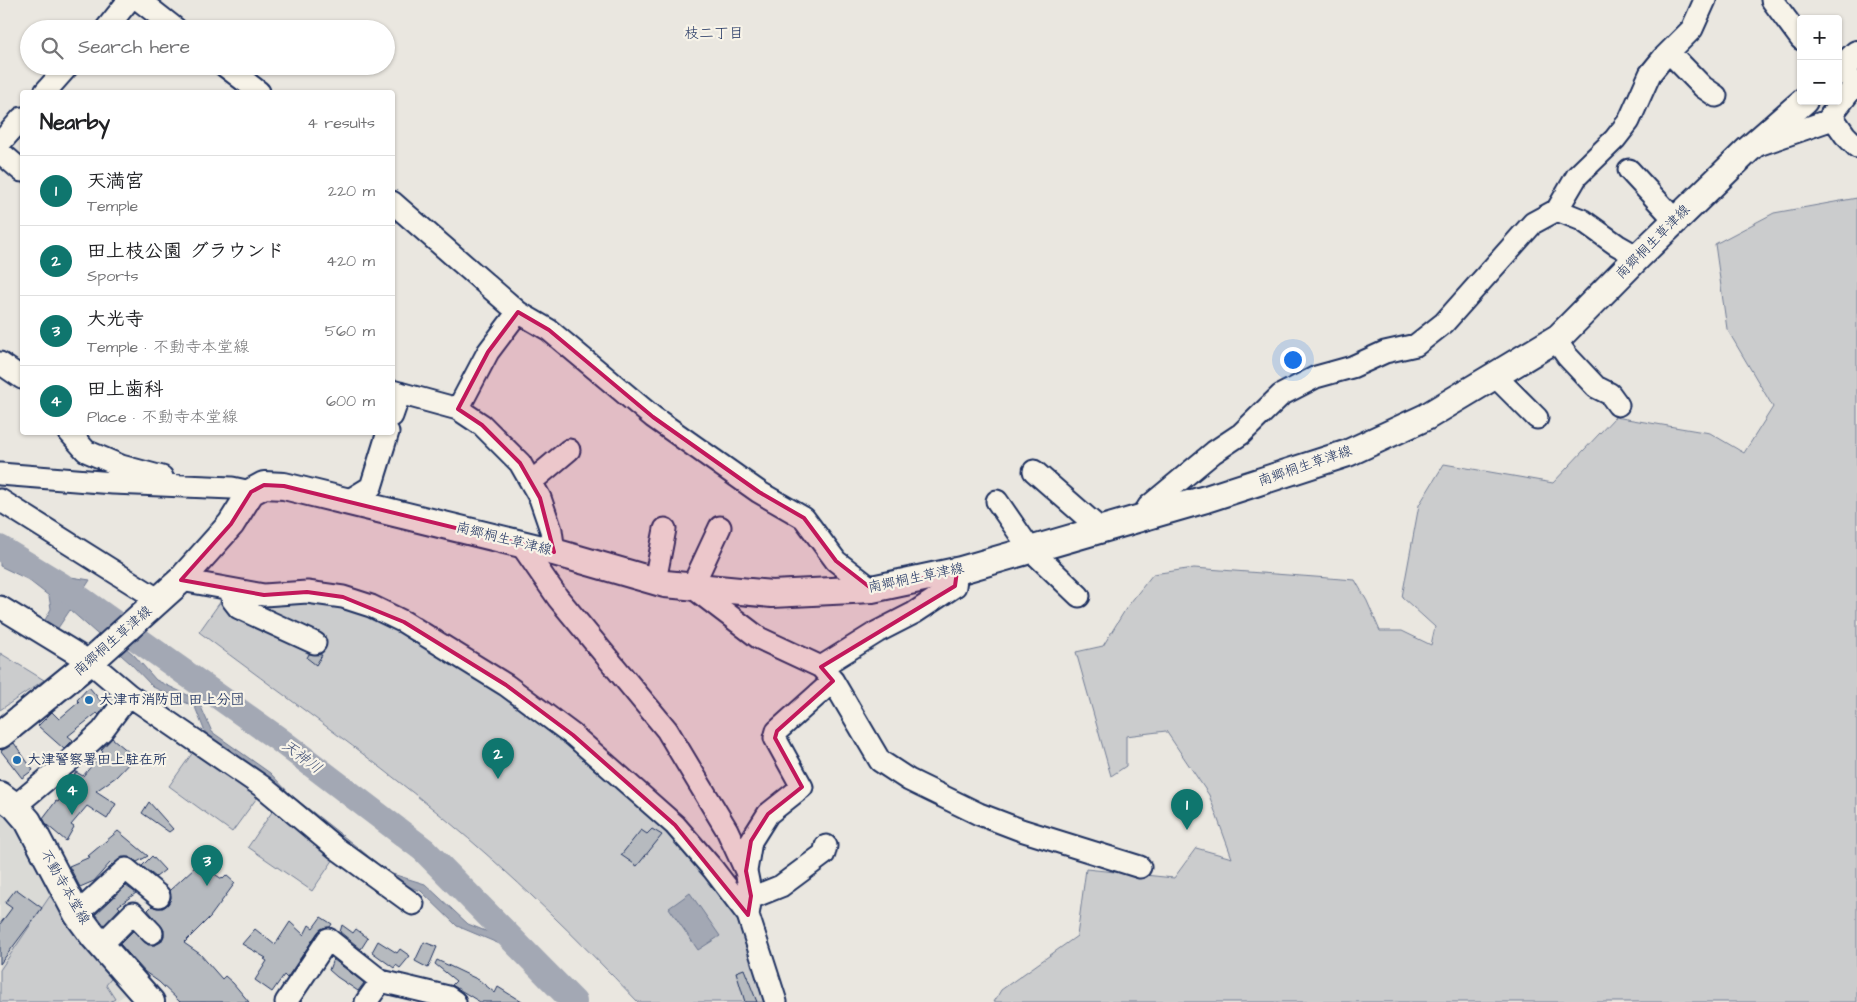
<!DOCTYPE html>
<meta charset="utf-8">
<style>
body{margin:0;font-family:"Architects Daughter","Klee One",sans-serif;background:#f2f2f2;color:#202124}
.controls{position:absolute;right:15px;top:15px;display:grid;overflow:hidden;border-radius:5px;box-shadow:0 1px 4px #0004}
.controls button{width:45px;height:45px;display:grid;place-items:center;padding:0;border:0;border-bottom:1px solid #e0e0e0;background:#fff;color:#202124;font:25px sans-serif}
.you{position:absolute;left:1292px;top:359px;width:18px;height:18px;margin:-12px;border:4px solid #fff;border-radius:50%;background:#1a73e8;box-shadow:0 0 0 8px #1a73e833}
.badge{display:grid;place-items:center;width:32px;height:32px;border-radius:50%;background:#0f766e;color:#fff;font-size:16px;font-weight:700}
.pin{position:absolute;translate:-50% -41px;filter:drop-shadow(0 1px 2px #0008)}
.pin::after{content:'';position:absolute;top:26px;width:18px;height:15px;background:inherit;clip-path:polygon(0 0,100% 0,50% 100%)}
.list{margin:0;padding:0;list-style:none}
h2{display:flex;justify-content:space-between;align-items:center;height:65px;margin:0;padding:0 20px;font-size:21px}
h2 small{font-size:16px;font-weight:400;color:#757577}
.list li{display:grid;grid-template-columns:32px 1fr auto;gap:15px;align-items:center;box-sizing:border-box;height:70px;padding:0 20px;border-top:1px solid #e0e0e0}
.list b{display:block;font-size:19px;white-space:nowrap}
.list p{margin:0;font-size:16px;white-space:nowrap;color:#757577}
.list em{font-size:16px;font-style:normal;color:#757577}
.icon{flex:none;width:28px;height:28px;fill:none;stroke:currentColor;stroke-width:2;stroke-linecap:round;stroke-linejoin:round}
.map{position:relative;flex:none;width:1857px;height:1002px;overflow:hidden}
.search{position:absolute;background:#fff;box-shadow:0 1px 4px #0004;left:20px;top:20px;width:375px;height:55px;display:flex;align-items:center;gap:12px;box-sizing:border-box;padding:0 18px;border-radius:28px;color:#757577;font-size:19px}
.panel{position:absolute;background:#fff;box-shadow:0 1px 4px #0004;left:20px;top:90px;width:375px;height:345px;border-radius:5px}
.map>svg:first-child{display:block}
</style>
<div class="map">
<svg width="1857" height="1002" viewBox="0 0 1857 1002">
<rect width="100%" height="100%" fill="#eae7e0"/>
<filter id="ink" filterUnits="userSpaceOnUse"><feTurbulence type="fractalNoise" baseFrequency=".02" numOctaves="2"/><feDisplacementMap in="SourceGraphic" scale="10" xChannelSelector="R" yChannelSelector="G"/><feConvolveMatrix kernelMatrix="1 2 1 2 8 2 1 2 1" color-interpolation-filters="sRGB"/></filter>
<g filter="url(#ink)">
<path fill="#dadad6" d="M 0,810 L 14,822 L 130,991 L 115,1002 L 0,1002 Z"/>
<path fill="#cbcccd" stroke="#737e96" d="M 1857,198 L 1857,1002 L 994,1002 L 1001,990 L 1077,936 L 1086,869 L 1174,878 L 1196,848 L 1232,858 L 1209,795 L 1166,731 L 1126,736 L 1126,766 L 1111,776 L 1076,652 L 1103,646 L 1127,607 L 1153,574 L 1194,568 L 1355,580 L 1367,601 L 1380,631 L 1402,631 L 1431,645 L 1435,627 L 1402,597 L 1419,505 L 1444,464 L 1553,483 L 1615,417 L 1710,433 L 1744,453 L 1773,407 L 1727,329 L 1715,244 L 1774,213 Z
M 223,598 L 309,599 L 361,611 L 401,632 L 485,682 L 546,725 L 619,789 L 684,850 L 736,914 L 769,1002 L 638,1002 C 576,937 512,874 443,817 C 364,752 280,693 199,632 Z
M 0,653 L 44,680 L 0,710 Z
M 196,748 L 259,795 L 232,832 L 169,786 Z
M 274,809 L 338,853 L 312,891 L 248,847 Z
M 50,896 L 79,937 L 115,974 L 106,985 L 115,999 L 110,1002 L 0,1002 L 0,970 Z"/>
<path fill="#a3a8b4" stroke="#6d7892" d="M 0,554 L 21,570 L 60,591 L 71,577 L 90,580 L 75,603 L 134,655 L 156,680 L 198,700 L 212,732 L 270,773 L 291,795 L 362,851 L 389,873 L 425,884 L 468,924 L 520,945 L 543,962 L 583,1002 L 571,1002 L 514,950 L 457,926 L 421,891 L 396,882 L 229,753 L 205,732 L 195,707 L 153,687 L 130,663 L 70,610 L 52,637 L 45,620 L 51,609 L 49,596 L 27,579 L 0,566 Z
M 690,893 L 720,936 L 698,950 L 669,908 Z"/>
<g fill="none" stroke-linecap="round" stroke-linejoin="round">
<path stroke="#a3a8b4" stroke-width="26" d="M 0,548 L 61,585 L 277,738 L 424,850 L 574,1002"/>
</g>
<path fill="#b6babf" stroke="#1b2f5e" d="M 309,654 L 322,655 L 316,665 L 307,658 Z
M 89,687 L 105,706 L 99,715 L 97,713 L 68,736 L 73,740 L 64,749 L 38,726 L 52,712 L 59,719 L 79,702 L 77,700 Z
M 112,738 L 135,757 L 116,777 L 96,791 L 116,804 L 107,819 L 87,806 L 71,825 L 74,827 L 66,841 L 47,825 L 43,818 L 56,801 L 58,802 L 76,772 L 83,776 L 103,752 L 101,750 Z
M 14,743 L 33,770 L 22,778 L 1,751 Z
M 149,802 L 173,829 L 169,832 L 142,813 Z
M 652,829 L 662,835 L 637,866 L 621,855 L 641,830 L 647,834 Z
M 118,831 L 148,856 L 137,862 L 129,857 L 122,857 L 112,865 L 110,863 L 94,881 L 80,887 L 69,866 L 90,857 L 88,856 Z
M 152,856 L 165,870 L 156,877 L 142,866 Z
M 195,867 L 206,877 L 210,871 L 222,879 L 226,875 L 235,883 L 210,917 L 184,943 L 200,954 L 222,979 L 225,976 L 233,983 L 249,1002 L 180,1002 L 159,982 L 145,972 L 120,944 L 133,931 L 148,945 L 155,945 L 161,942 L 164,936 L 164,930 L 148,910 L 152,906 L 157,908 L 163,908 L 168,904 L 171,898 L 170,890 Z
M 126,886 L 136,893 L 118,906 L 120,908 L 104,925 L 96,914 Z
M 16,889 L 42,908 L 0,964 L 0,924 L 12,908 L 5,903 Z
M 321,917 L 332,924 L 330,927 L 323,928 L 318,932 L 287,978 L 284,975 L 272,992 L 255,980 L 267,961 L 264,959 L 266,958 L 242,944 L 255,929 L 275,945 L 290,922 L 304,935 L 309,925 L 313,928 Z
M 342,925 L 353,933 L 356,929 L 368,938 L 361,949 L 340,932 Z
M 378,941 L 397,953 L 400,949 L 410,956 L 400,968 L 396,965 L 394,968 L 372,952 Z
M 424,942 L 437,947 L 428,968 L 415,961 Z
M 333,959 L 364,983 L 358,991 L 337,977 L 329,970 Z
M 437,960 L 479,980 L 495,993 L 498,987 L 522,1002 L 480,1002 L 452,985 L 456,981 L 435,964 Z
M 744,969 L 757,1002 L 745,1002 L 736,972 Z"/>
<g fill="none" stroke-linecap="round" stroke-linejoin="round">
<g stroke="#1b2f5e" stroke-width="25">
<path id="minor" d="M 139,0 L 176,29
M 1772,0 L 1801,39
M 106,29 L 129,0
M 1669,52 L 1703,87 L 1716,96
M 225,66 L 259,92
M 45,92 L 68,66
M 1831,115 L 1845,135 L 1857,147
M 0,143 L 22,118
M 1758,145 L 1827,121 L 1857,82
M 0,152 L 22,171
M 1629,170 L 1675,220
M 392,202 L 518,312 L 549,330 L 653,417 L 759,492 L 804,518 L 836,561 L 872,589
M 1557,210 L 1582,220 L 1617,245 L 1638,257
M 1555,339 L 1567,356 L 1596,387 L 1610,394 L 1618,405
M 0,363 L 22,378
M 1495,376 L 1537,418
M 392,391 L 458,409 L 482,425 L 520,463 L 540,498 L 551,530 L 554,552
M 458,409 L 488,352 L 518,312
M 392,416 L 400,393
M 69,432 L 86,451 L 121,466 L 162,477
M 1034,471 L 1100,529
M 0,474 L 113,483 L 232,488 L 251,492
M 531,482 L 569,450
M 0,500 L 159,600
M 348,501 L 371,487 L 388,432
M 997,501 L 1030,549 L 1079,596
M 1142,517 L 1149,506 L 1214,452 L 1241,434 L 1281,395 L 1316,377 L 1352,367 L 1385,352 L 1416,345 L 1444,323 L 1533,223 L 1557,210 L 1577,176 L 1615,139 L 1629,121 L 1650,74 L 1663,58 L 1692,29 L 1705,0
M 720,527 L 692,587 L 759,638 L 821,667 L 833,681 L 880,761 L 909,780 L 979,814 L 1021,830 L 1140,867
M 520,543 L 558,598 L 667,730 L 727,830 L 746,871 L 751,896 L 748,915
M 181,580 L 264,595 L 307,592 L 343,597 L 371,606 L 404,622 L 506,685 L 573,735 L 675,825 L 713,869 L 748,915 L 776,1002
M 655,581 L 665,529
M 233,590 L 232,599 L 239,608 L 315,643
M 0,607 L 90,662 L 129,695 L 263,787 L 336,848 L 413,904
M 821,667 L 877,632 L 914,613 L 955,586 L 957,571
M 15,806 L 76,755 L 102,731 L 129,695
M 746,871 L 751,841 L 768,814 L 802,787 L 775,738 L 777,731 L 833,681
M 751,898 L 781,886 L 824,854 L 826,846
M 77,914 L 126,869 L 159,896
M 101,945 L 133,913 L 152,933
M 286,1002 L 328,939 L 381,981 L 448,997 L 455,1002
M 366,1002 L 381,981"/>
</g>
<g stroke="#1b2f5e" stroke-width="30">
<path id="major" d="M 1838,72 L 1857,54
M 0,735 L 90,662 L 181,580 L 231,524 L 251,492 L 264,485 L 284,486 L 554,552 L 665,584 L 772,594 L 872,589 L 961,570 L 1206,499 L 1348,453 L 1426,417 L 1559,337 L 1638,257 L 1748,150 L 1804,101
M 0,795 L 15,806 L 28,821 L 77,914 L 94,937 L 151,1002"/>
</g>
<use href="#minor" stroke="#f7f3e8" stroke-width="21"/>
<use href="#major" stroke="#f7f3e8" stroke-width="26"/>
</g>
</g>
<path fill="#c2185b" fill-opacity="0.2" stroke="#c2185b" stroke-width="4" stroke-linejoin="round" d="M 518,312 L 549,330 L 653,417 L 759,492 L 804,518 L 836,561 L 872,589 L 957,571 L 955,586 L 821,667 L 833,681 L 777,731 L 775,738 L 802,787 L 768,814 L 751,841 L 746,871 L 751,896 L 748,915 L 675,825 L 573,735 L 506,685 L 404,622 L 343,597 L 307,592 L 264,595 L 181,580 L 231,524 L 251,492 L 264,485 L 284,486 L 554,552 L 540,498 L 520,463 L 482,425 L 458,409 L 488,352 Z"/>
<g fill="#1f6fb2" stroke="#f7f3e8" stroke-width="2">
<circle cx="89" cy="700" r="5"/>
<circle cx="17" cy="760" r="5"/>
</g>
<g text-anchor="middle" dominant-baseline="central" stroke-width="4.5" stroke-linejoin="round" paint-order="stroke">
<g font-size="14" fill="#1b2f5e" stroke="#f7f3e8">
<text transform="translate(1653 242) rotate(-45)">南郷桐生草津線</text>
<text transform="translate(1305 466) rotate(-19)">南郷桐生草津線</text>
<text transform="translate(504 539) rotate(14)">南郷桐生草津線</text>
<text transform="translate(916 578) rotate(-12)">南郷桐生草津線</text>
<text transform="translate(113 641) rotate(-41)">南郷桐生草津線</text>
<text transform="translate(65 887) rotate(60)">不動寺本堂線</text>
</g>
<g font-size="14" font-weight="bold" fill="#1b2f5e" stroke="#f7f3e8" text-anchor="start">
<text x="99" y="700">大津市消防団 田上分団</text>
<text x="27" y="760">大津警察署田上駐在所</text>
</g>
<g font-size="15" fill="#1b2f5e" stroke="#f7f3e8">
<text x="714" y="33">枝二丁目</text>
</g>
<g font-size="15" font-style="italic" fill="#445378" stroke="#f7f3e8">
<text transform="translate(302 757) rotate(37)">天神川</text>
</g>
</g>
</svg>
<div class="controls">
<button>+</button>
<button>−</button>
</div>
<div class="you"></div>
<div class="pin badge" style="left:1187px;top:830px">1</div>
<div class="pin badge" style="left:498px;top:779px">2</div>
<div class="pin badge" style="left:207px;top:886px">3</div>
<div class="pin badge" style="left:72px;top:815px">4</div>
<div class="search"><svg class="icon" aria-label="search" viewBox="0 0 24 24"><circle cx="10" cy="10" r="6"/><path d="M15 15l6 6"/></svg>Search here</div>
<section class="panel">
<h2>Nearby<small>4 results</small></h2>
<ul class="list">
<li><span class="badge">1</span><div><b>天満宮</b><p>Temple</p></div><em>220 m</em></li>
<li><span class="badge">2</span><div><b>田上枝公園 グラウンド</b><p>Sports</p></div><em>420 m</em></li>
<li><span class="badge">3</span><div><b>大光寺</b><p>Temple · 不動寺本堂線</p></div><em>560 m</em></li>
<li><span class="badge">4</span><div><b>田上歯科</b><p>Place · 不動寺本堂線</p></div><em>600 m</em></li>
</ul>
</section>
</div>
